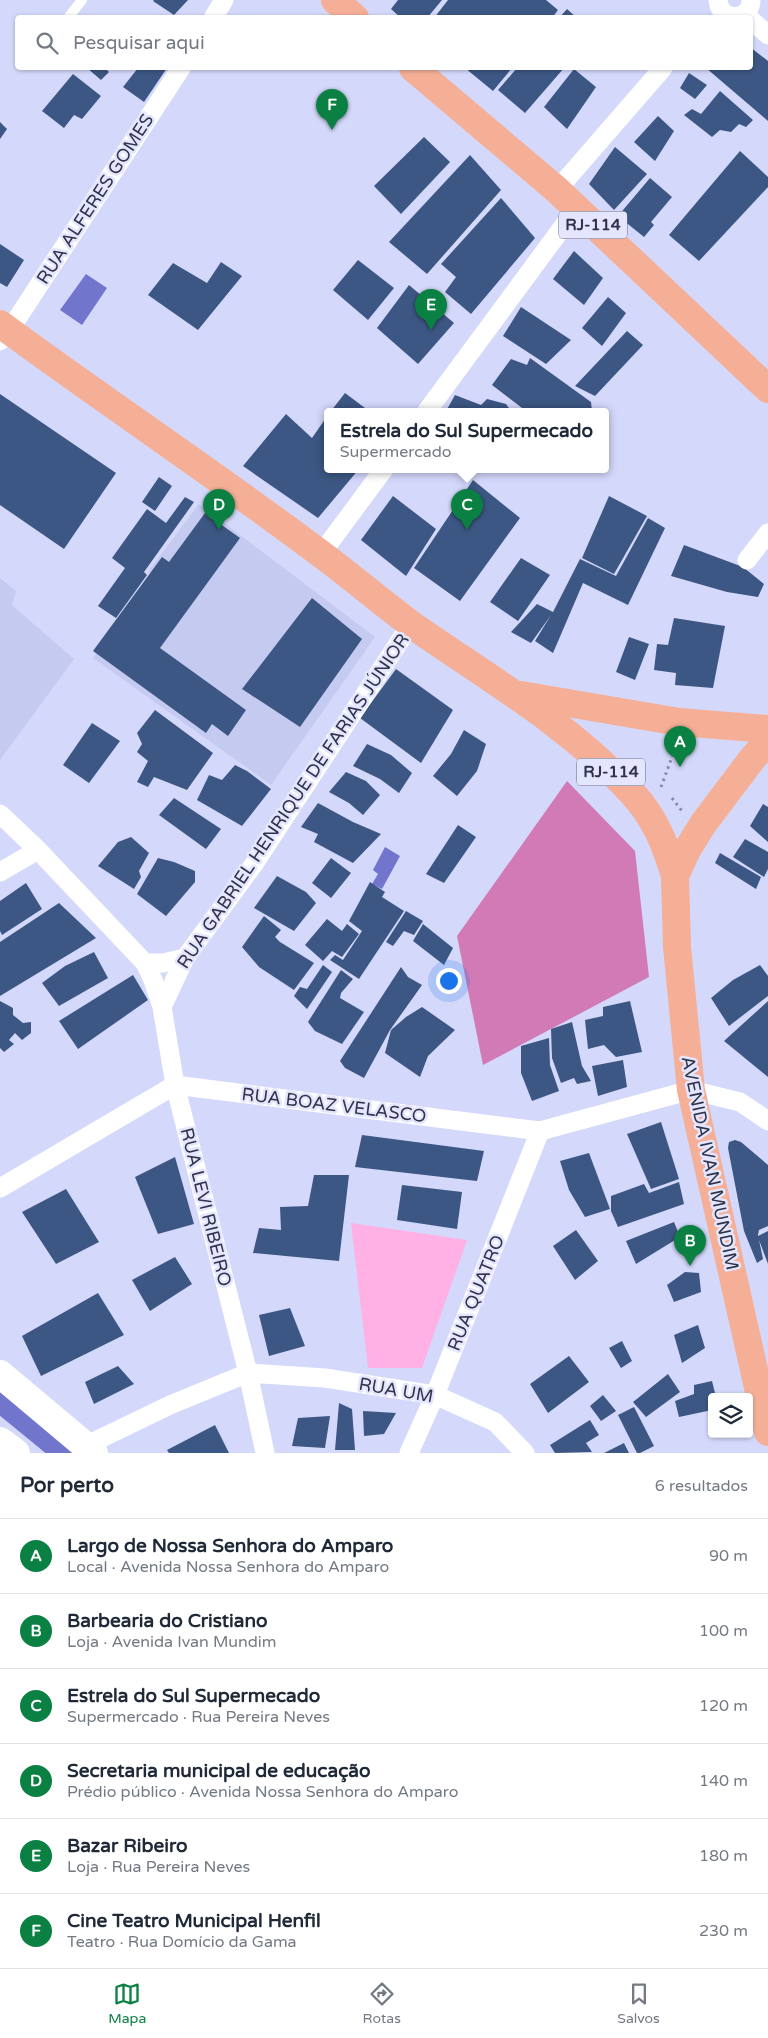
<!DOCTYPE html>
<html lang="pt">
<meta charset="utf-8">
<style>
body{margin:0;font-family:"Varela Round",sans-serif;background:#f6f6f7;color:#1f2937}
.controls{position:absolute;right:15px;bottom:15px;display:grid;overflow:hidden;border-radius:5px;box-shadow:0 1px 4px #0004}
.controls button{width:45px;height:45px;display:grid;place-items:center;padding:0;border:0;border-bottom:1px solid #e0e1e3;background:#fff;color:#1f2937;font:25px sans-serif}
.you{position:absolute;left:448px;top:980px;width:18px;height:18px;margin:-12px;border:4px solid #fff;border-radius:50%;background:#1a73e8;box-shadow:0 0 0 8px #1a73e833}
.badge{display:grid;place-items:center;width:32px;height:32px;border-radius:50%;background:#0b8043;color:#fff;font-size:16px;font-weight:700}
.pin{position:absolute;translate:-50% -41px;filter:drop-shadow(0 1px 2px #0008)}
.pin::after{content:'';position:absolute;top:26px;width:18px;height:15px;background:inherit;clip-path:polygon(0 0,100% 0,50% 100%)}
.popup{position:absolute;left:324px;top:408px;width:285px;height:65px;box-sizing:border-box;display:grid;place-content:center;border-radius:5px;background:#fff;filter:drop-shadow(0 1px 4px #0005);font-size:16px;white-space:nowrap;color:#747a83}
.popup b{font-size:19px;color:#1f2937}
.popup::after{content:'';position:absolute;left:50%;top:100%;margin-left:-10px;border:10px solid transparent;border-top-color:#fff}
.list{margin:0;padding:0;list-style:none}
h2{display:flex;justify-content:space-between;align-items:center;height:65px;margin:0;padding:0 20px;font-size:21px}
h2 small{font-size:16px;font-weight:400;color:#747a83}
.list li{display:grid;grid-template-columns:32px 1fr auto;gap:15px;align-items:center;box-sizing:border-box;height:75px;padding:0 20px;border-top:1px solid #e0e1e3}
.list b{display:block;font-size:19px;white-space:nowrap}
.list p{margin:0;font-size:16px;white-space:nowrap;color:#747a83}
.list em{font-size:16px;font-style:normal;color:#747a83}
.icon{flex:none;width:28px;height:28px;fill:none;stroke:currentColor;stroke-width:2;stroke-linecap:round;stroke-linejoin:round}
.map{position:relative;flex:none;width:768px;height:1453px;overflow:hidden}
.search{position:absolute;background:#fff;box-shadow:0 1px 4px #0004;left:15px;right:15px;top:15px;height:55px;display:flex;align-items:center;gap:12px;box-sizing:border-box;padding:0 18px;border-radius:5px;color:#747a83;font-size:19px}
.sheet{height:515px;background:#fff}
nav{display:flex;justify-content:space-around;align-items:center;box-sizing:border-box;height:70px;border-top:1px solid #e0e1e3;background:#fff;font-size:14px;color:#747a83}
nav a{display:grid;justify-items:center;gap:2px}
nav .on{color:#0b8043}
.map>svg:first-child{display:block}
</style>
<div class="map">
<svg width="768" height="1453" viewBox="0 0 768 1453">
<rect width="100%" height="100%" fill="#d4d8fb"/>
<path fill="#c5caf0" d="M 199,504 L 375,637 L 271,785 L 93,658 L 152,574 L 148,572 Z
M 0,578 L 16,591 L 12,605 L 74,659 L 0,760 Z"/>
<path fill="#ffb0e5" d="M 351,1223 L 467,1240 L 422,1368 L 368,1368 Z"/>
<path fill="#d17ab6" d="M 567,781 L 635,851 L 649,977 L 483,1065 L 457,936 Z"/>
<path fill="#7175cc" d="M 86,274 L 107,288 L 82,325 L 60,310 Z
M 385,847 L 400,856 L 382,889 L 372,884 L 378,874 L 373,870 Z"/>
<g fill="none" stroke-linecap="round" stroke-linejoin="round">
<path stroke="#7175cc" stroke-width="26" d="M 0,1399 L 66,1453"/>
</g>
<path fill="#3c5783" d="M 154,0 L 188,0 L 174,15 L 153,1 Z
M 398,0 L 442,0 L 427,18 L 401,18 L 391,9 Z
M 448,0 L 546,0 L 558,10 L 552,18 L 434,18 Z
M 567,9 L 577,18 L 559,18 Z
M 750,47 L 768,61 L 768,121 L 706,68 L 750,68 Z
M 87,68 L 105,68 L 109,72 L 101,80 Z
M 138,68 L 167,68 L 144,102 L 123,87 Z
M 465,68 L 512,68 L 493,91 Z
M 517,68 L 564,68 L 525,113 L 498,90 Z
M 574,69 L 596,87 L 567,129 L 544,107 Z
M 689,73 L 707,85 L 695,99 L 680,88 Z
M 73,74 L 101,96 L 82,119 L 74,115 L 64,128 L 42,111 Z
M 720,91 L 753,120 L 746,127 L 739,124 L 731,132 L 720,130 L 712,137 L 684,115 L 692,109 L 701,114 Z
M 658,116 L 674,131 L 655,161 L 634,142 Z
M 0,122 L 7,129 L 0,139 Z
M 424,137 L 450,162 L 401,214 L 374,186 Z
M 615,147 L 647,174 L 614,210 L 589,184 Z
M 740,151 L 768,177 L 768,187 L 699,261 L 669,235 Z
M 470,155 L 501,190 L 427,274 L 389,242 Z
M 650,178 L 672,197 L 651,222 L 654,225 L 644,237 L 618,216 Z
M 501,198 L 535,238 L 471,314 L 445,292 L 456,277 L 441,264 Z
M 0,244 L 24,260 L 7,287 L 0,283 Z
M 574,251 L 603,278 L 584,305 L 553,279 Z
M 358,260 L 394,288 L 368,320 L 333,290 Z
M 221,262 L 242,276 L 198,330 L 148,295 L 173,263 L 207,283 Z
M 409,285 L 454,323 L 418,364 L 377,328 Z
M 608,297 L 626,313 L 602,346 L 582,328 Z
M 521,307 L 571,340 L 546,364 L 503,336 Z
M 627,331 L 643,345 L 595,396 L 575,386 Z
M 530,358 L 591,402 L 592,411 L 526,411 L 492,385 L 511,359 L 527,365 Z
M 345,393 L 369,411 L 331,411 Z
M 0,394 L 116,473 L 64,549 L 0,505 Z
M 455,395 L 481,405 L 487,399 L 506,404 L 511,411 L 446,411 Z
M 286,414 L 312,438 L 328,415 L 328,469 L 359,469 L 318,518 L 243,466 Z
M 460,469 L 477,469 L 469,475 Z
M 159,477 L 172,486 L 155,511 L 142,502 Z
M 473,480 L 520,518 L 460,601 L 414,568 Z
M 393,496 L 436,529 L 406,576 L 361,540 Z
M 609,496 L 647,516 L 614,574 L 582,558 Z
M 185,497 L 194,502 L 144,572 L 147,575 L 116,618 L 98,606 L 125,568 L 112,558 L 147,509 L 166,523 Z
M 205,513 L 240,538 L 160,648 L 246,710 L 228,736 L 212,724 L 206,733 L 93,651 L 162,557 L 169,562 Z
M 648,518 L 665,528 L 628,605 L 583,583 L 553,653 L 535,641 L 551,615 L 531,643 L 511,632 L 537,604 L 553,612 L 580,559 L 616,576 Z
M 684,545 L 743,567 L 764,584 L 758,597 L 727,592 L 671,576 Z
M 521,558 L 550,575 L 518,621 L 490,602 Z
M 312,598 L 362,639 L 300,727 L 242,689 Z
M 674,618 L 725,626 L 713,688 L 675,685 L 676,673 L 654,670 L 657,644 L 668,645 Z
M 629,637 L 649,644 L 635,680 L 616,672 Z
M 396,669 L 453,710 L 421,763 L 360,718 Z
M 155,710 L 213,753 L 187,790 L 154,777 L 148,787 L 137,782 L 148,761 L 137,752 L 142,744 L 137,733 Z
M 92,723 L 120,741 L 89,783 L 63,765 Z
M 464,730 L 486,744 L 477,771 L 457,796 L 433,776 L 451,754 Z
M 367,744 L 391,755 L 412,773 L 399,793 L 380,779 L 353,766 Z
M 235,765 L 247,771 L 271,789 L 242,826 L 197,800 L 209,775 L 222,780 Z
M 346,772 L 366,781 L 380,795 L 363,815 L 349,803 L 329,792 Z
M 174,798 L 221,829 L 206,849 L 159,815 Z
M 318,803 L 353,822 L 381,834 L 353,863 L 314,842 L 318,834 L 301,827 Z
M 763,804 L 768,807 L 768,842 L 750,826 Z
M 458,825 L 476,837 L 444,883 L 426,874 Z
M 131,837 L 149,853 L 139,871 L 141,877 L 134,889 L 98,866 L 118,842 Z
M 745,839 L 768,852 L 768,869 L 764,877 L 733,857 Z
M 720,853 L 761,877 L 756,889 L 715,863 Z
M 158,858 L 174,862 L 195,871 L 195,882 L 166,916 L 137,894 Z
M 331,858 L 351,873 L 331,898 L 312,883 Z
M 277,876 L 306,892 L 316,903 L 294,931 L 254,908 Z
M 370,882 L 385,892 L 382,897 L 404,911 L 359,979 L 330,960 L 335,955 L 343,960 L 362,931 L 349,921 Z
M 26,883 L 42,909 L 2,935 L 0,931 L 0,901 Z
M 59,903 L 96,938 L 0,996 L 0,942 Z
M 406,911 L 423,921 L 414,935 L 404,931 L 393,946 L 386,942 Z
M 264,916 L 281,930 L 275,937 L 280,942 L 314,963 L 294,990 L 259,967 L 242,947 Z
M 327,919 L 342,931 L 347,924 L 359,934 L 342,957 L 332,951 L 323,961 L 305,945 Z
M 423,924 L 453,948 L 444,965 L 413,941 Z
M 94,952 L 108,978 L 59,1006 L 42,983 L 65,966 Z
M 323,965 L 332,972 L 307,1009 L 294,996 L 300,987 L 307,989 Z
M 760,965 L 768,976 L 768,996 L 729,1026 L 711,998 L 733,980 Z
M 401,967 L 408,977 L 422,985 L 390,1030 L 364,1078 L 345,1068 L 340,1061 Z
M 341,970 L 353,979 L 341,993 L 340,998 L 364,1012 L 342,1044 L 315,1031 L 308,1022 Z
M 133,975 L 148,1000 L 78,1049 L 59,1021 Z
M 0,1001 L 13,1008 L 13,1015 L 23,1023 L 31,1022 L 31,1033 L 22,1040 L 15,1033 L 9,1040 L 14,1044 L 4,1052 L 0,1048 Z
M 630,1001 L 642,1052 L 616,1057 L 604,1045 L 588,1049 L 585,1020 L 603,1016 L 603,1007 Z
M 768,1001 L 768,1077 L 724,1041 Z
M 422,1007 L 455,1030 L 428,1056 L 420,1077 L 385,1053 L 391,1030 L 406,1017 Z
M 572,1022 L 582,1066 L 591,1081 L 577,1084 L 574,1078 L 561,1083 L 552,1058 L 551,1029 Z
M 549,1038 L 550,1065 L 559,1091 L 532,1101 L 521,1073 L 521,1046 Z
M 623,1060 L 627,1087 L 598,1096 L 592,1066 Z
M 661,1122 L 679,1179 L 651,1189 L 627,1134 Z
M 362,1135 L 484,1151 L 477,1181 L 355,1167 Z
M 735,1140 L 741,1142 L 768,1165 L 768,1226 L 759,1230 L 758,1235 L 758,1236 L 768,1231 L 768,1264 L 759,1240 L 763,1259 L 757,1263 L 744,1231 L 728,1148 L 729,1142 Z
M 589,1153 L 610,1209 L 585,1217 L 569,1190 L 560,1161 Z
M 175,1157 L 194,1224 L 158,1234 L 135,1177 Z
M 314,1175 L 349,1175 L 339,1261 L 253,1253 L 259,1228 L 281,1230 L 280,1207 L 308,1206 Z
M 679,1182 L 684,1204 L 618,1227 L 611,1211 L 611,1196 L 644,1184 L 649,1193 Z
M 402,1185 L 462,1192 L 457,1229 L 397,1220 Z
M 66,1189 L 99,1242 L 56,1264 L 22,1212 Z
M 674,1222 L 680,1237 L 636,1264 L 626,1241 Z
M 576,1230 L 598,1261 L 575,1280 L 553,1246 Z
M 175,1257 L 192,1284 L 150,1311 L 132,1280 Z
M 685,1272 L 699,1273 L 701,1292 L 674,1302 L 667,1285 Z
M 98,1293 L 124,1335 L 41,1376 L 22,1336 Z
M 290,1308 L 305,1346 L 269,1356 L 259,1315 Z
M 698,1325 L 705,1348 L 682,1363 L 674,1335 Z
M 622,1341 L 632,1361 L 621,1368 L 609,1348 Z
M 569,1356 L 589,1382 L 548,1413 L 530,1384 Z
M 118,1366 L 134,1384 L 94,1404 L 85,1382 Z
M 668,1374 L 680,1392 L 646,1417 L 633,1402 Z
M 712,1381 L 716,1397 L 712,1397 L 712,1410 L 679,1417 L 675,1401 L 694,1394 L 694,1385 Z
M 603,1395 L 616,1411 L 601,1421 L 590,1406 Z
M 339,1403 L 352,1409 L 355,1450 L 335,1450 Z
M 634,1407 L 654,1446 L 640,1453 L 637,1453 L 618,1415 Z
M 363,1411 L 396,1413 L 384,1434 L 364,1436 Z
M 330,1416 L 325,1448 L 292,1446 L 298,1418 Z
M 590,1420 L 599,1435 L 586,1443 L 592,1452 L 555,1453 L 550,1445 Z
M 215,1425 L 229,1453 L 169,1453 L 167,1450 Z
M 624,1443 L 629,1453 L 604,1453 Z"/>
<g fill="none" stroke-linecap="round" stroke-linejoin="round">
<path stroke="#898ca9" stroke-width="3" stroke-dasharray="2.5 4" stroke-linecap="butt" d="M 661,787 L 676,746
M 672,798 L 682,811"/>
<path stroke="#fff" stroke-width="10" d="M 68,18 L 82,0"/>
<path stroke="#fff" stroke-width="19" d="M 718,0 C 719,11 725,16 736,17 C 745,15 751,10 751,0
M 213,18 L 224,0
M 750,19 L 768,35
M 557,190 L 663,68
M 0,341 L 9,331 L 181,68
M 427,411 L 576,209
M 321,554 L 384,469
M 747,560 L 768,533
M 0,814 L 38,850 L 145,963 L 153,980 L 162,1007 L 175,1085 L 248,1373 L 265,1453
M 0,872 L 38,850
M 145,963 L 163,963 L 185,958
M 162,1007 L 185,958 L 254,864 L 411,624
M 0,1188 L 175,1085 L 540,1131 L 691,1090 L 740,1102 L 768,1121
M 85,1446 L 170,1405 L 248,1373 L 325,1378 L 435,1395 L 495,1422 L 525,1453
M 409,1453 L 435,1395 L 540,1131"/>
<path stroke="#fff" stroke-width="28" d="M 0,1374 L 94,1453
M 0,1441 L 16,1453"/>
<path stroke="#f5af97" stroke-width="28" d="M 335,0 L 355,18
M 413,68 L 557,190 L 768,389
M 0,324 C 106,402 216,475 321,554 C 352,577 381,602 412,625 C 488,678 570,725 633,794 C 655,818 666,846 675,876
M 521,695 L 679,722 L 768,729
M 768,741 L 752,759 L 703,824 L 687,850 L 675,876 L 677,947 L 691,1090 L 768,1432"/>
</g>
<g text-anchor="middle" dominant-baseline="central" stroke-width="5" stroke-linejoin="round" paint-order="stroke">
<g fill="#e3e6fe" stroke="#66697f" stroke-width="1">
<rect x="559" y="211.5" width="68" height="27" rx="4"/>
<rect x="577" y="758.5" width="68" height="27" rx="4"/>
</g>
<g font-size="16" font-weight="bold" fill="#313349">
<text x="593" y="225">RJ-114</text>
<text x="611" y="772">RJ-114</text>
</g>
<g font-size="18" fill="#313349" stroke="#e3e6fe">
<text transform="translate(95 199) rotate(-57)">RUA ALFERES GOMES</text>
<text transform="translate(293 801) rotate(-56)">RUA GABRIEL HENRIQUE DE FARIAS JÚNIOR</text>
<text transform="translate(334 1105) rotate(7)">RUA BOAZ VELASCO</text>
<text transform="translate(710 1163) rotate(78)">AVENIDA IVAN MUNDIM</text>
<text transform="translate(206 1207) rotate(76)">RUA LEVI RIBEIRO</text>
<text transform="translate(476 1293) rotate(-68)">RUA QUATRO</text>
<text transform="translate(396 1390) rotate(10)">RUA UM</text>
</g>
</g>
</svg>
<div class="controls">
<button><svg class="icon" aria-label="layers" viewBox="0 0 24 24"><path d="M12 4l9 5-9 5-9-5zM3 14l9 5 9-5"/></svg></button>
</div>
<div class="you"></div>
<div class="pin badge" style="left:680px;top:767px">A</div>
<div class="pin badge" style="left:690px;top:1266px">B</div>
<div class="pin badge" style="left:467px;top:530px">C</div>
<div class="popup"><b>Estrela do Sul Supermecado</b>Supermercado</div>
<div class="pin badge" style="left:219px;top:530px">D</div>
<div class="pin badge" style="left:431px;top:330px">E</div>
<div class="pin badge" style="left:332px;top:130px">F</div>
<div class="search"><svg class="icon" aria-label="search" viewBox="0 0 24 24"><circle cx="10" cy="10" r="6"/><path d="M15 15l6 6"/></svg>Pesquisar aqui</div>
</div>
<section class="sheet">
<h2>Por perto<small>6 resultados</small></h2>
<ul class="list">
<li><span class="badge">A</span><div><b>Largo de Nossa Senhora do Amparo</b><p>Local · Avenida Nossa Senhora do Amparo</p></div><em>90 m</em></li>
<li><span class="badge">B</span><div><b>Barbearia do Cristiano</b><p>Loja · Avenida Ivan Mundim</p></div><em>100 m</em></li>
<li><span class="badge">C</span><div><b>Estrela do Sul Supermecado</b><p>Supermercado · Rua Pereira Neves</p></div><em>120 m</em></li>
<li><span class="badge">D</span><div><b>Secretaria municipal de educação</b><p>Prédio público · Avenida Nossa Senhora do Amparo</p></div><em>140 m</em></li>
<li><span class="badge">E</span><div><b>Bazar Ribeiro</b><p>Loja · Rua Pereira Neves</p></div><em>180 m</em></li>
<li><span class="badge">F</span><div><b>Cine Teatro Municipal Henfil</b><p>Teatro · Rua Domício da Gama</p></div><em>230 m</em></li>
</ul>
</section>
<nav>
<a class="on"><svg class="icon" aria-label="map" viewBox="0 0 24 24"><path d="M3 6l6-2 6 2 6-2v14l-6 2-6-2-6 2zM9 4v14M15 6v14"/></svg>Mapa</a>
<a><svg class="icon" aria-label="directions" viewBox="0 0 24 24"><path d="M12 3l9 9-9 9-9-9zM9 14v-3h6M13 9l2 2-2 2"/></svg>Rotas</a>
<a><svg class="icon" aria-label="saved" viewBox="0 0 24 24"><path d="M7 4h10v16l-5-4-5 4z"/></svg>Salvos</a>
</nav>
